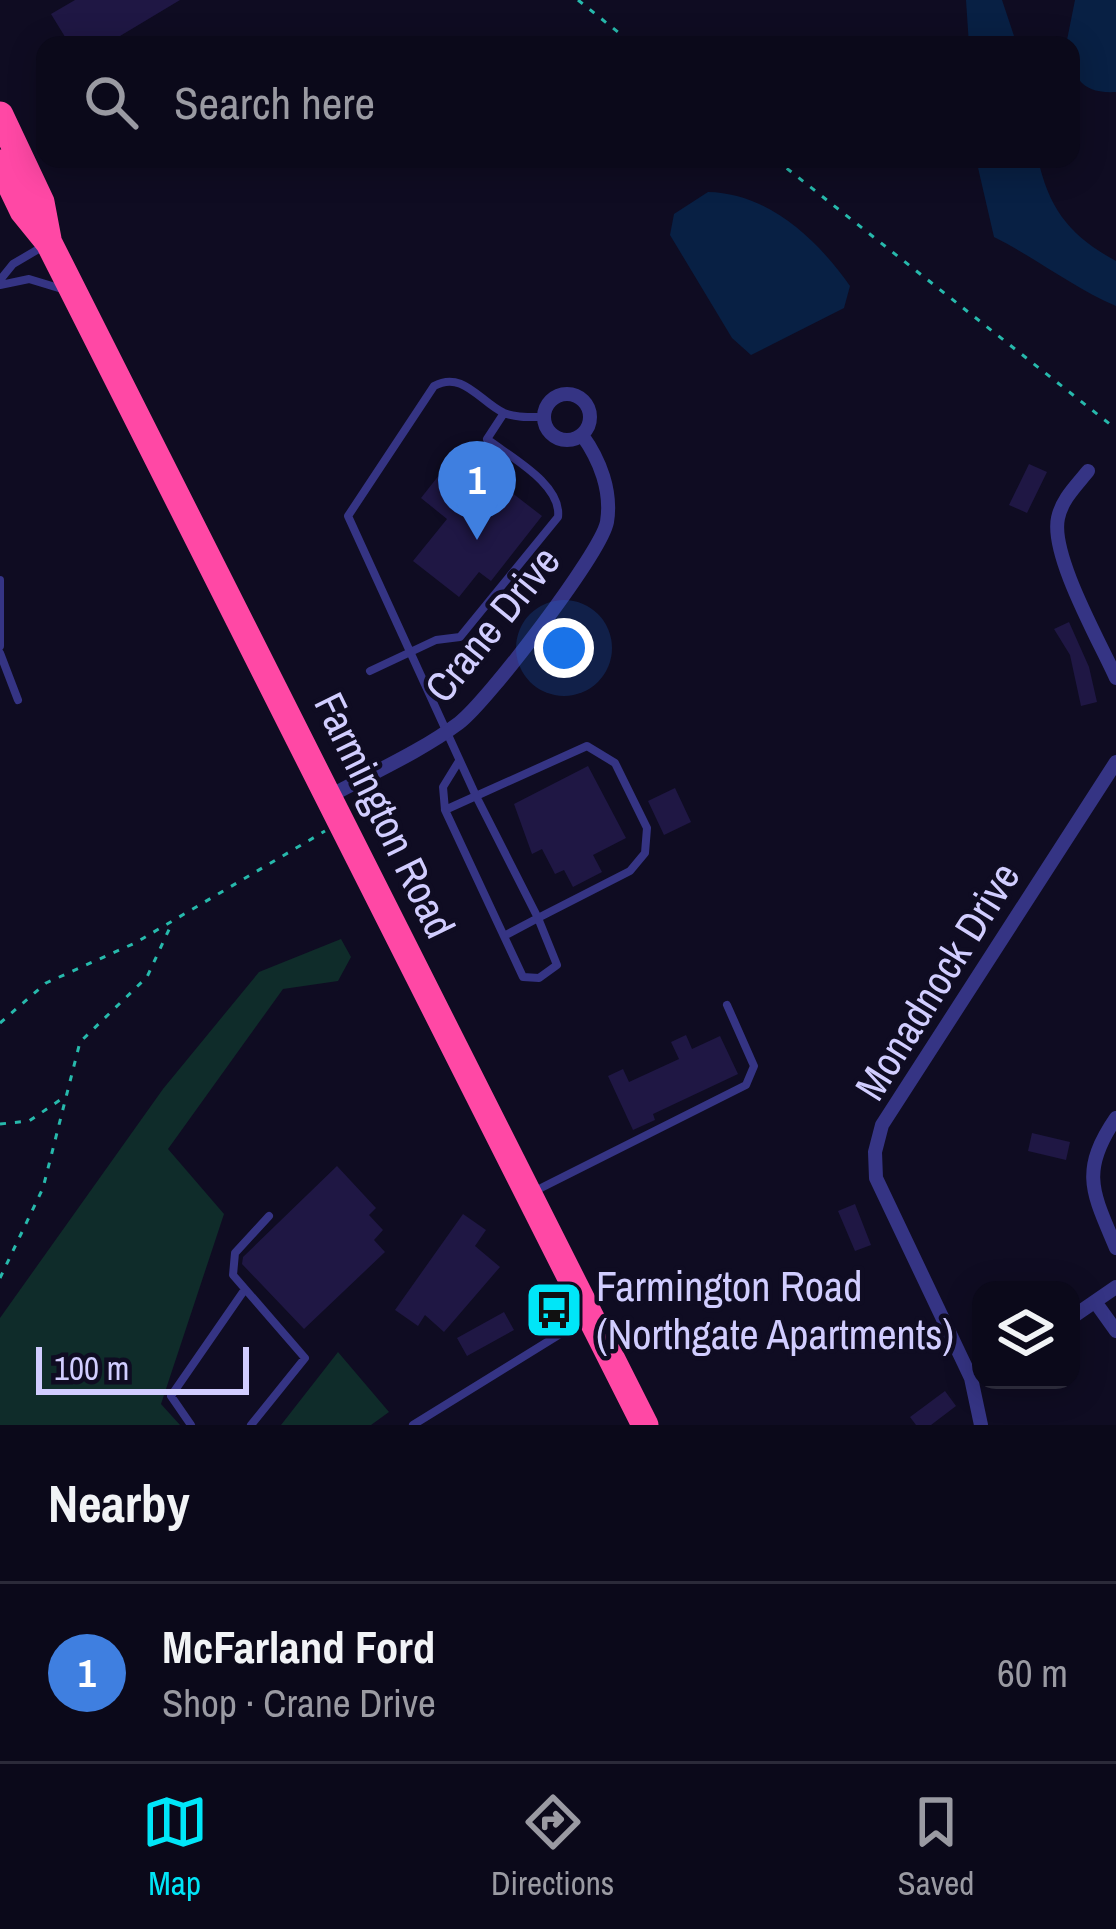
<!DOCTYPE html>
<meta charset="utf-8">
<style>
body{margin:0;font-family:"Archivo Narrow",sans-serif;background:#141223;color:#f1f3f6}
.controls{position:absolute;right:36px;bottom:36px;display:grid;overflow:hidden;border-radius:24px;box-shadow:0 6px 30px #0003}
.controls button{width:108px;height:108px;display:grid;place-items:center;padding:0;border:0;border-bottom:3px solid #2b2a39;background:#0b091a;color:#f1f3f6;font:60px sans-serif}
.scale{position:absolute;left:36px;bottom:30px;width:213px;box-sizing:border-box;padding-left:12px;border:6px solid #d1cdff;border-top:0;font-size:33px;line-height:42px;white-space:nowrap;color:#d1cdff;-webkit-text-stroke:9px #0f0c22;paint-order:stroke}
.you{position:absolute;left:564px;top:648px;width:42px;height:42px;margin:-30px;border:9px solid #fff;border-radius:50%;background:#1a73e8;box-shadow:0 0 0 18px #1a73e833}
.badge{display:grid;place-items:center;width:78px;height:78px;border-radius:50%;background:#00e6f8;color:#fff;font-size:39px;font-weight:700}
.pin{position:absolute;translate:-50% -99px;filter:drop-shadow(0 3px 6px #0008)}
.pin::after{content:'';position:absolute;top:63px;width:42px;height:36px;background:inherit;clip-path:polygon(0 0,100% 0,50% 100%)}
.list{margin:0;padding:0;list-style:none}
h2{display:flex;justify-content:space-between;align-items:center;height:156px;margin:0;padding:0 48px;font-size:51px}
h2 small{font-size:39px;font-weight:400;color:#9a9aa2}
.list li{display:grid;grid-template-columns:78px 1fr auto;gap:36px;align-items:center;box-sizing:border-box;height:180px;padding:0 48px;border-top:3px solid #2b2a39}
.list b{display:block;font-size:45px;white-space:nowrap}
.list p{margin:0;font-size:39px;white-space:nowrap;color:#9a9aa2}
.list em{font-size:39px;font-style:normal;color:#9a9aa2}
.icon{flex:none;width:66px;height:66px;fill:none;stroke:currentColor;stroke-width:2;stroke-linecap:round;stroke-linejoin:round}
.map{position:relative;flex:none;width:1116px;height:1425px;overflow:hidden}
.search{position:absolute;background:#0b091a;box-shadow:0 6px 30px #0003;left:36px;right:36px;top:36px;height:132px;display:flex;align-items:center;gap:30px;box-sizing:border-box;padding:0 42px;border-radius:24px;color:#9a9aa2;font-size:45px}
.sheet{height:336px;background:#0b091a}
nav{display:flex;justify-content:space-around;align-items:center;box-sizing:border-box;height:168px;border-top:3px solid #2b2a39;background:#0b091a;font-size:33px;color:#9a9aa2}
nav a{display:grid;justify-items:center;gap:6px}
nav .on{color:#00e6f8}
.map>svg:first-child{display:block}
</style>
<div class="map">
<svg width="1116" height="1425" viewBox="0 0 1116 1425">
<rect width="100%" height="100%" fill="#0f0c22"/>
<path fill="#0f2c2a" d="M 341,939 L 351,957 L 338,981 L 283,989 L 168,1149 L 224,1214 L 161,1404 L 180,1425 L 0,1425 L 0,1318 L 163,1089 L 259,972 Z
M 338,1352 L 389,1412 L 371,1425 L 281,1425 Z"/>
<path fill="#082044" d="M 966,0 L 1002,0 L 1017,45 L 969,45 Z
M 1075,0 L 1116,0 L 1116,92 C 1081,94 1071,77 1071,45 L 1066,45 Z
M 976,159 L 1038,159 C 1049,209 1070,236 1116,261 L 1116,306 C 1072,287 1036,258 994,237 Z
M 708,192 C 768,193 817,239 850,286 L 844,308 L 751,355 L 732,338 L 670,235 L 674,214 Z"/>
<path fill="#1f1744" d="M 75,0 L 180,0 L 105,45 L 70,45 L 51,14 Z
M 458,451 L 542,516 L 491,581 L 479,572 L 459,597 L 413,561 L 447,519 L 421,498 Z
M 1029,464 L 1047,472 L 1027,513 L 1009,505 Z
M 1069,622 L 1089,667 L 1097,702 L 1081,706 L 1070,655 L 1054,629 Z
M 588,766 L 626,838 L 593,855 L 602,872 L 573,887 L 564,870 L 555,874 L 542,849 L 532,854 L 514,804 Z
M 675,788 L 691,822 L 664,835 L 648,801 Z
M 686,1035 L 692,1049 L 720,1036 L 738,1074 L 653,1114 L 655,1120 L 633,1130 L 608,1076 L 623,1069 L 629,1082 L 679,1059 L 671,1042 Z
M 1032,1133 L 1070,1142 L 1066,1160 L 1028,1151 Z
M 337,1166 L 376,1208 L 369,1215 L 383,1230 L 374,1240 L 385,1252 L 304,1329 L 242,1264 L 243,1257 Z
M 855,1204 L 871,1245 L 855,1251 L 838,1211 Z
M 463,1214 L 486,1230 L 475,1246 L 500,1267 L 444,1332 L 425,1315 L 418,1326 L 395,1310 Z
M 504,1312 L 514,1330 L 467,1356 L 457,1338 Z
M 945,1391 L 956,1406 L 931,1425 L 916,1425 L 910,1417 Z"/>
<g fill="none" stroke-linecap="round" stroke-linejoin="round">
<path stroke="#27b9ac" stroke-width="3" stroke-dasharray="6 9" stroke-linecap="butt" d="M 578,0 L 634,45
M 775,159 L 1116,429
M 0,1023 L 46,983 L 135,943 L 325,831
M 0,1124 L 29,1121 L 63,1098
M 0,1278 L 43,1188 L 80,1042 L 147,977 L 172,923"/>
<path stroke="#353484" stroke-width="8" d="M 0,280 L 13,264 L 42,247
M 0,285 L 29,279 L 62,289
M 0,580 L 0,646
M 0,653 L 18,700
M 370,671 L 436,640 L 460,637 L 558,517 C 562,484 510,457 487,439 L 504,413
M 459,761 L 443,787 L 445,810 L 523,977 L 539,978 L 557,965 L 538,918 L 630,871 L 645,853 L 647,828 L 615,763 L 587,746 L 476,796 L 348,516 L 434,386 C 463,370 480,402 504,413 C 517,418 531,417 544,417
M 445,810 L 476,796 L 538,918 L 504,936
M 533,1192 L 746,1085 L 754,1066 L 727,1005
M 191,1425 L 171,1396 L 243,1292
M 251,1425 L 305,1358 L 233,1275 L 235,1253 L 269,1216
M 413,1425 L 586,1318"/>
<path stroke="#353484" stroke-width="14" d="M544 417a23 23 0 1 1 46 0a23 23 0 1 1-46 0Z
M 1088,471 C 1076,486 1062,499 1058,518 C 1050,555 1100,642 1116,678
M 330,796 C 372,773 420,752 459,723 C 487,702 601,553 607,522 C 612,491 600,460 582,435
M 1116,1118 C 1079,1172 1093,1193 1116,1248
M 1096,1303 L 1116,1331
M 1071,1318 L 1116,1287
M 981,1425 L 971,1378 L 876,1178 L 875,1152 L 882,1125 L 1116,762"/>
<path stroke="#ff48a5" stroke-width="27" d="M 0,115 L 41,202 L 48,239
M 0,163 L 23,211 L 49,243 L 645,1425"/>
</g>
<defs>
<g id="bus-square" transform="scale(3)"><rect x="-9" y="-9" width="18" height="18" rx="4" fill="#00e6f8" stroke="#0f0c22"/><path d="M-5-6H5V4H4V6H2V4H-2V6H-4V4H-5ZM-3.5-4V0h7V-4ZM-3.5 1.2v1.5H-2V1.2ZM2 1.2v1.5H3.5V1.2Z" fill="#111"/></g>
</defs>
<g fill-rule="evenodd">
<use href="#bus-square" x="554" y="1310"/>
</g>
<g text-anchor="middle" dominant-baseline="central" stroke-width="9" stroke-linejoin="round" paint-order="stroke">
<g font-size="42" fill="#d1cdff" stroke="#0f0c22">
<text transform="translate(492 624) rotate(-51)">Crane Drive</text>
<text transform="translate(385 815) rotate(64)">Farmington Road</text>
<text transform="translate(937 981) rotate(-58)">Monadnock Drive</text>
</g>
<g font-size="42" fill="#d1cdff" stroke="#0f0c22" text-anchor="start">
<text x="596" y="1286">Farmington Road<tspan x="596" dy="48">(Northgate Apartments)</tspan></text>
</g>
</g>
</svg>
<div class="controls">
<button><svg class="icon" aria-label="layers" viewBox="0 0 24 24"><path d="M12 4l9 5-9 5-9-5zM3 14l9 5 9-5"/></svg></button>
</div>
<div class="scale">100 m</div>
<div class="you"></div>
<div class="pin badge" style="left:477px;top:540px;background:#3f7fe0">1</div>
<div class="search"><svg class="icon" aria-label="search" viewBox="0 0 24 24"><circle cx="10" cy="10" r="6"/><path d="M15 15l6 6"/></svg>Search here</div>
</div>
<section class="sheet">
<h2>Nearby<small></small></h2>
<ul class="list">
<li><span class="badge" style="background:#3f7fe0">1</span><div><b>McFarland Ford</b><p>Shop · Crane Drive</p></div><em>60 m</em></li>
</ul>
</section>
<nav>
<a class="on"><svg class="icon" aria-label="map" viewBox="0 0 24 24"><path d="M3 6l6-2 6 2 6-2v14l-6 2-6-2-6 2zM9 4v14M15 6v14"/></svg>Map</a>
<a><svg class="icon" aria-label="directions" viewBox="0 0 24 24"><path d="M12 3l9 9-9 9-9-9zM9 14v-3h6M13 9l2 2-2 2"/></svg>Directions</a>
<a><svg class="icon" aria-label="saved" viewBox="0 0 24 24"><path d="M7 4h10v16l-5-4-5 4z"/></svg>Saved</a>
</nav>
